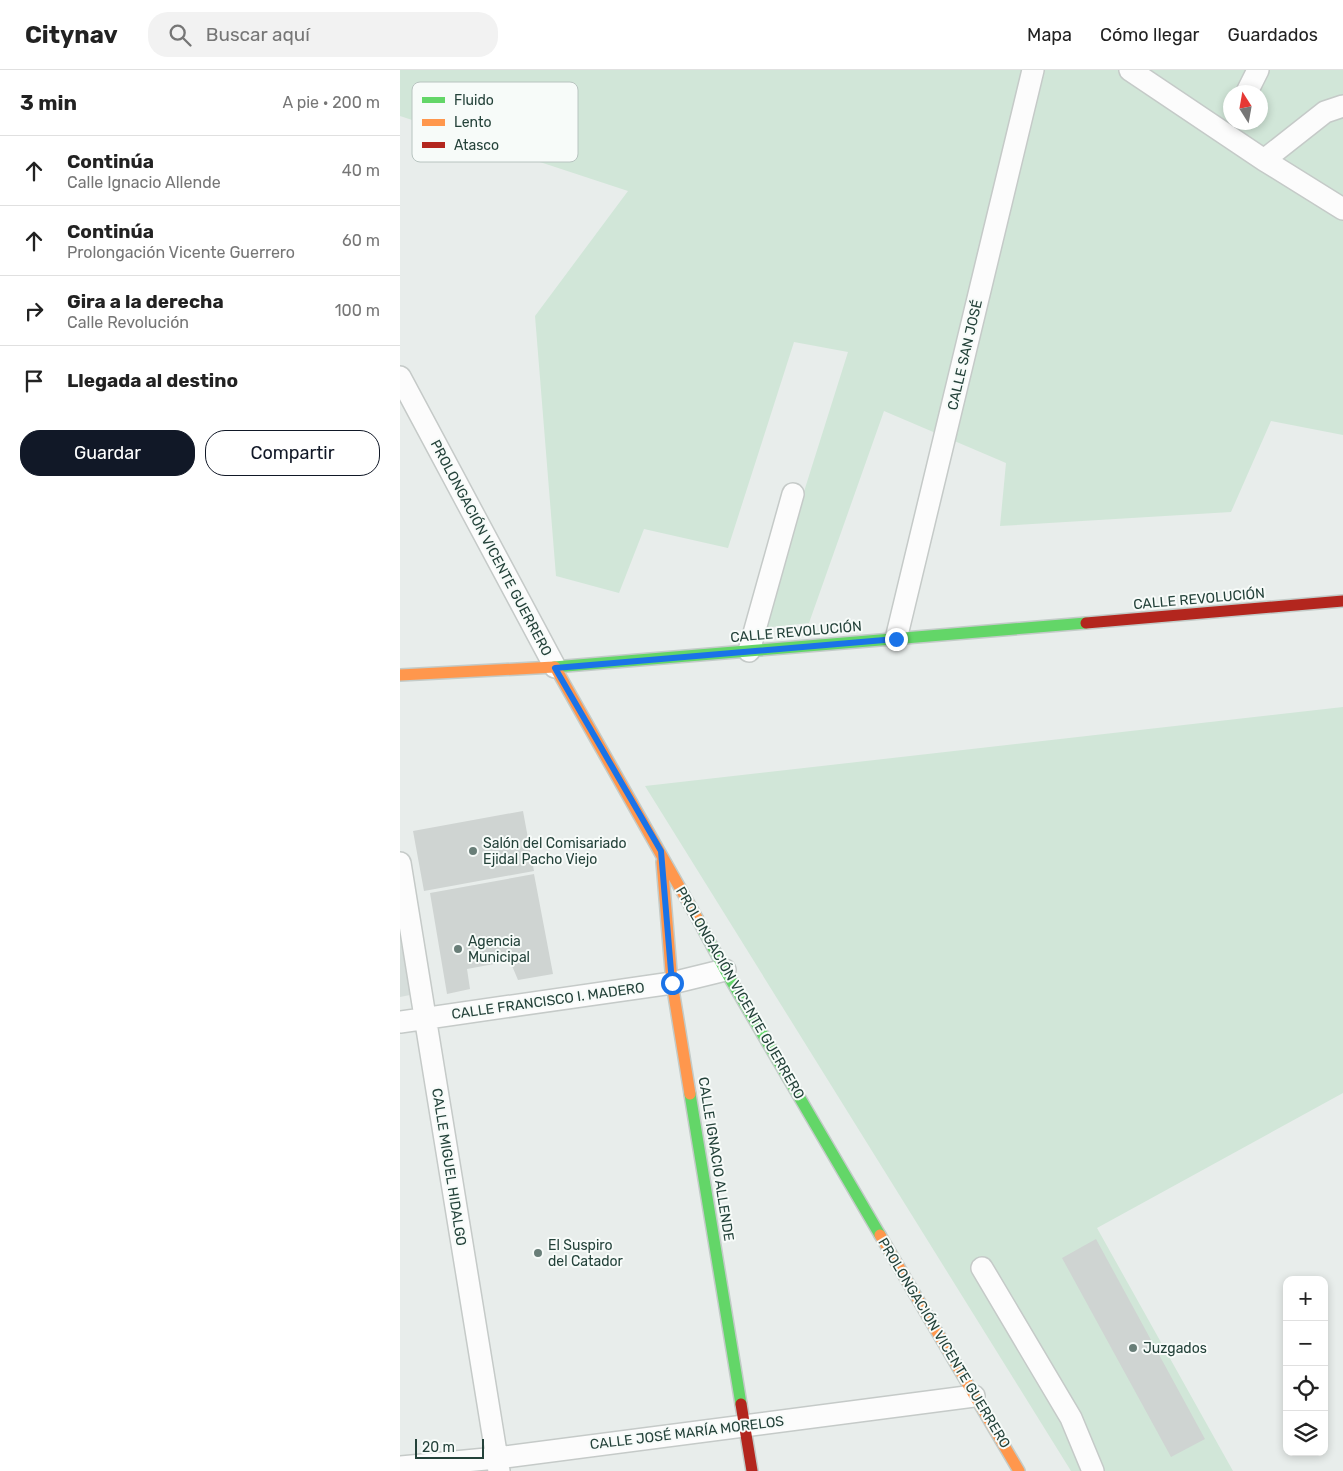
<!DOCTYPE html>
<html lang="es">
<meta charset="utf-8">
<style>
body{margin:0;font-family:Rubik,sans-serif;background:#f2f2f2;color:#222}
.controls{position:absolute;right:15px;bottom:15px;display:grid;overflow:hidden;border-radius:10px;box-shadow:0 2px 8px #0003}
.controls button{width:45px;height:45px;display:grid;place-items:center;padding:0;border:0;border-bottom:1px solid #e0e0e0;background:#fff;color:#222;font:25px sans-serif}
.compass{position:absolute;left:823px;top:15px;width:45px;height:45px;border-radius:50%;background:#fff;box-shadow:0 2px 8px #0003;rotate:349deg}
.scale{position:absolute;left:15px;bottom:12px;width:69px;box-sizing:border-box;padding-left:5px;border:2px solid #24423a;border-top:0;font-size:14px;line-height:18px;white-space:nowrap;color:#24423a;-webkit-text-stroke:4px #f7fbf9;paint-order:stroke}
.stop{position:absolute;width:15px;height:15px;margin:-11px;border:4px solid #1a73e8;border-radius:50%;background:#fff}
.stop.end{background:#1a73e8;border-color:#fff;box-shadow:0 1px 5px #0008}
.list{margin:0;padding:0;list-style:none}
h2{display:flex;justify-content:space-between;align-items:center;height:65px;margin:0;padding:0 20px;font-size:21px}
h2 small{font-size:16px;font-weight:400;color:#767676}
.list li{display:grid;grid-template-columns:32px 1fr auto;gap:15px;align-items:center;box-sizing:border-box;height:70px;padding:0 20px;border-top:1px solid #e0e0e0}
.list b{display:block;font-size:19px;white-space:nowrap}
.list p{margin:0;font-size:16px;white-space:nowrap;color:#767676}
.list em{font-size:16px;font-style:normal;color:#767676}
.actions{display:flex;gap:10px;padding:15px 20px}
.actions a{flex:1;padding:11px 0;border:1px solid #111827;border-radius:20px;text-align:center;font-size:18px;color:#111827}
.actions .main{background:#111827;color:#fff}
.icon{flex:none;width:28px;height:28px;fill:none;stroke:currentColor;stroke-width:2;stroke-linecap:round;stroke-linejoin:round}
.map{position:relative;flex:none;width:943px;height:1401px;overflow:hidden}
header{display:flex;align-items:center;gap:30px;box-sizing:border-box;height:70px;padding:0 25px;background:#fff;border-bottom:1px solid #e0e0e0}
header strong{font-size:24px}
nav{display:flex;gap:28px;margin-inline-start:auto;font-size:18px}
.search{width:350px;height:45px;background:#f2f2f2;display:flex;align-items:center;gap:12px;box-sizing:border-box;padding:0 18px;border-radius:20px;color:#767676;font-size:19px}
main{display:flex}
aside{flex:1;background:#fff}
.map>svg:first-child{display:block}
</style>
<header>
<strong>Citynav</strong>
<div class="search"><svg class="icon" aria-label="search" viewBox="0 0 24 24"><circle cx="10" cy="10" r="6"/><path d="M15 15l6 6"/></svg>Buscar aquí</div>
<nav><a>Mapa</a><a>Cómo llegar</a><a>Guardados</a></nav>
</header>
<main>
<aside>
<h2>3 min<small>A pie · 200 m</small></h2>
<ul class="list">
<li><svg class="icon" aria-label="ahead" viewBox="0 0 24 24"><path d="M12 20V5M6 11l6-6 6 6"/></svg><div><b>Continúa</b><p>Calle Ignacio Allende</p></div><em>40 m</em></li>
<li><svg class="icon" aria-label="ahead" viewBox="0 0 24 24"><path d="M12 20V5M6 11l6-6 6 6"/></svg><div><b>Continúa</b><p>Prolongación Vicente Guerrero</p></div><em>60 m</em></li>
<li><svg class="icon" aria-label="right" viewBox="0 0 24 24"><path d="M7 20v-9h11M14 6l5 5-5 5"/></svg><div><b>Gira a la derecha</b><p>Calle Revolución</p></div><em>100 m</em></li>
<li><svg class="icon" aria-label="arrive" viewBox="0 0 24 24"><path d="M6 21V4h12l-3 4 3 4H6"/></svg><div><b>Llegada al destino</b></div></li>
</ul>
<div class="actions"><a class="main">Guardar</a><a>Compartir</a></div>
</aside>
<div class="map">
<svg width="943" height="1401" viewBox="0 0 943 1401">
<rect width="100%" height="100%" fill="#e8edeb"/>
<path fill="#d6dedb" d="M 0,865 L 10,925 L 0,927 Z"/>
<path fill="#d1e6d8" fill-rule="evenodd" d="M 0,0 L 943,0 L 943,365 L 871,351 L 831,442 L 600,456 L 606,393 L 484,341 L 409,553 L 361,558 L 448,282 L 394,272 L 328,478 L 244,459 L 219,523 L 156,506 L 135,246 L 228,121 L 0,46 ZM 831,22 L 861,22 L 861,52 L 831,52 Z
M 943,637 L 943,1023 L 697,1158 L 833,1401 L 671,1401 L 245,716 Z"/>
<path fill="#cfd4d2" d="M 123,741 L 134,801 L 24,821 L 13,761 Z
M 134,804 L 153,904 L 118,910 L 110,891 L 67,899 L 70,919 L 47,924 L 30,823 Z
M 696,1169 L 805,1369 L 771,1387 L 662,1188 Z"/>
<g fill="none" stroke-linecap="round" stroke-linejoin="round">
<g stroke="#c5cac8" stroke-width="24">
<path id="street" d="M 730,0 L 864,90 L 943,139
M 847,22 L 858,0
M 864,90 L 925,42 L 943,36
M 0,307 L 155,597
M 496,569 L 633,0
M 349,581 L 393,424
M 0,793 L 99,1401
M 0,952 L 272,913 L 325,900
M 582,1198 L 671,1348 L 693,1401
M 0,1397 L 97,1388 L 574,1326"/>
</g>
<g stroke="#c3cbc8" stroke-width="14">
<path id="fast" d="M 154,597 L 686,553
M 297,848 L 325,900 L 480,1165
M 290,1024 L 341,1334"/>
</g>
<g stroke="#c3cbc8" stroke-width="14">
<path id="slow" d="M 155,597 L 297,848
M 0,605 L 154,597
M 262,792 L 272,913 L 290,1024
M 480,1165 L 619,1401"/>
</g>
<g stroke="#c3cbc8" stroke-width="14">
<path id="jam" d="M 686,553 L 943,531
M 341,1334 L 352,1401"/>
</g>
<use href="#street" stroke="#fcfcfc" stroke-width="21"/>
<use href="#fast" stroke="#63d668" stroke-width="11"/>
<use href="#slow" stroke="#ff974d" stroke-width="11"/>
<use href="#jam" stroke="#b3261e" stroke-width="11"/>
</g>
<g fill="none" stroke-linecap="round" stroke-linejoin="round">
<path stroke="#1a73e8" stroke-width="6" d="M 272,913 L 261,781 L 155,598 L 496,569"/>
</g>
<g fill="#697e78" stroke="#f7fbf9" stroke-width="2">
<circle cx="73" cy="781" r="5"/>
<circle cx="58" cy="879" r="5"/>
<circle cx="138" cy="1183" r="5"/>
<circle cx="733" cy="1278" r="5"/>
</g>
<g text-anchor="middle" dominant-baseline="central" stroke-width="4" stroke-linejoin="round" paint-order="stroke">
<g font-size="14" fill="#24423a" stroke="#f7fbf9">
<text transform="translate(565 285) rotate(-77)">CALLE SAN JOSÉ</text>
<text transform="translate(91 478) rotate(62)">PROLONGACIÓN VICENTE GUERRERO</text>
<text transform="translate(799 529) rotate(-5)">CALLE REVOLUCIÓN</text>
<text transform="translate(396 562) rotate(-5)">CALLE REVOLUCIÓN</text>
<text transform="translate(340 923) rotate(60)">PROLONGACIÓN VICENTE GUERRERO</text>
<text transform="translate(148 931) rotate(-8)">CALLE FRANCISCO I. MADERO</text>
<text transform="translate(316 1089) rotate(81)">CALLE IGNACIO ALLENDE</text>
<text transform="translate(49 1097) rotate(81)">CALLE MIGUEL HIDALGO</text>
<text transform="translate(544 1273) rotate(59)">PROLONGACIÓN VICENTE GUERRERO</text>
<text transform="translate(287 1363) rotate(-7)">CALLE JOSÉ MARÍA MORELOS</text>
</g>
<g font-size="14" fill="#24423a" stroke="#f7fbf9" text-anchor="start">
<text x="83" y="773">Salón del Comisariado<tspan x="83" dy="16">Ejidal Pacho Viejo</tspan></text>
<text x="68" y="871">Agencia<tspan x="68" dy="16">Municipal</tspan></text>
<text x="148" y="1175">El Suspiro<tspan x="148" dy="16">del Catador</tspan></text>
<text x="743" y="1278">Juzgados</text>
</g>
</g>
<rect x="12" y="12" width="166" height="80" rx="8" fill="#f7fbf9" stroke="#b8c4c0" stroke-width="1"/>
<rect x="22" y="27" width="23" height="6" fill="#63d668"/>
<rect x="22" y="49" width="23" height="7" fill="#ff974d"/>
<rect x="22" y="72" width="23" height="6" fill="#b3261e"/>
<g font-size="14" fill="#24423a">
<text x="54" y="35">Fluido</text>
<text x="54" y="57">Lento</text>
<text x="54" y="80">Atasco</text>
</g>
</svg>
<div class="controls">
<button>+</button>
<button>−</button>
<button><svg class="icon" aria-label="locate" viewBox="0 0 24 24"><circle cx="12" cy="12" r="6"/><path d="M12 2v4M12 18v4M2 12h4M18 12h4"/></svg></button>
<button><svg class="icon" aria-label="layers" viewBox="0 0 24 24"><path d="M12 4l9 5-9 5-9-5zM3 14l9 5 9-5"/></svg></button>
</div>
<svg class="compass" viewBox="-18 -18 36 36"><path d="M0-13l5 13h-10z" fill="#e53935"/><path d="M0 13l5-13h-10z" fill="#767676"/></svg>
<div class="scale">20 m</div>
<div class="stop" style="left:272px;top:913px"></div>
<div class="stop end" style="left:496px;top:569px"></div>
</div>
</main>
